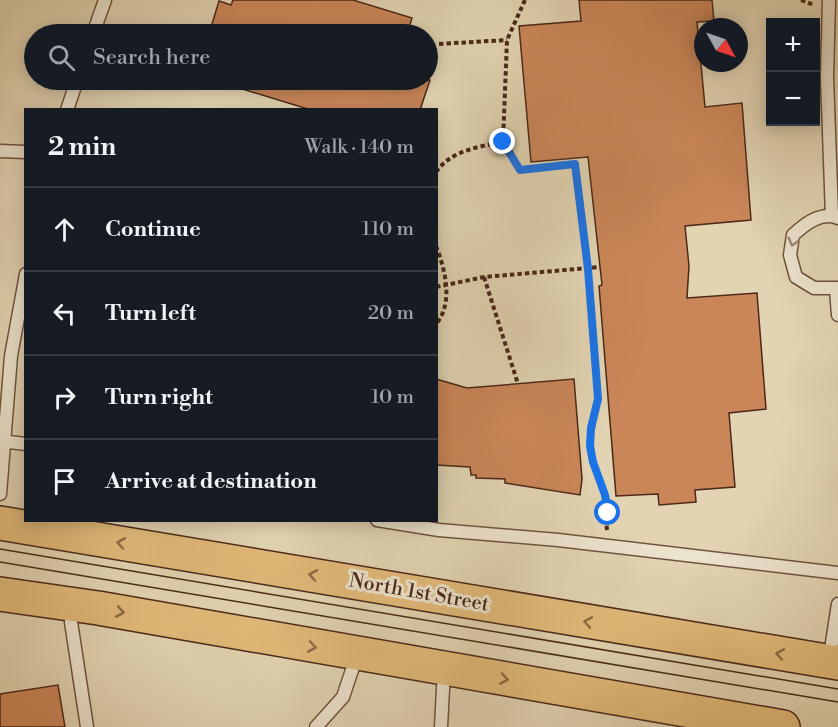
<!DOCTYPE html>
<meta charset="utf-8">
<style>
body{margin:0;font-family:"Libre Bodoni",serif;background:#20242c;color:#f1f3f6}
.controls{position:absolute;right:18px;top:18px;display:grid;overflow:hidden;border-radius:0px;box-shadow:0 3px 15px #0003}
.controls button{width:54px;height:54px;display:grid;place-items:center;padding:0;border:0;border-bottom:2px solid #363941;background:#171b24;color:#f1f3f6;font:30px sans-serif}
.compass{position:absolute;left:694px;top:18px;width:54px;height:54px;border-radius:50%;background:#171b24;box-shadow:0 3px 15px #0003;rotate:130deg}
.stop{position:absolute;width:18px;height:18px;margin:-14px;border:4px solid #1a73e8;border-radius:50%;background:#fff}
.stop.end{background:#1a73e8;border-color:#fff;box-shadow:0 2px 6px #0008}
.list{margin:0;padding:0;list-style:none}
h2{display:flex;justify-content:space-between;align-items:center;height:78px;margin:0;padding:0 24px;font-size:26px}
h2 small{font-size:20px;font-weight:400;color:#9ea1a6}
.list li{display:grid;grid-template-columns:39px 1fr auto;gap:18px;align-items:center;box-sizing:border-box;height:84px;padding:0 24px;border-top:2px solid #363941}
.list b{display:block;font-size:22px;white-space:nowrap}
.list em{font-size:20px;font-style:normal;color:#9ea1a6}
.icon{flex:none;width:33px;height:33px;fill:none;stroke:currentColor;stroke-width:2;stroke-linecap:round;stroke-linejoin:round}
.map{position:relative;flex:none;width:838px;height:727px;overflow:hidden}
.search{position:absolute;background:#171b24;box-shadow:0 3px 15px #0003;left:24px;top:24px;width:414px;height:66px;display:flex;align-items:center;gap:15px;box-sizing:border-box;padding:0 21px;border-radius:33px;color:#9ea1a6;font-size:22px}
.panel{position:absolute;background:#171b24;box-shadow:0 3px 15px #0003;left:24px;top:108px;width:414px;height:414px;border-radius:0px}
.map>svg:first-child{display:block}
</style>
<div class="map">
<svg width="838" height="727" viewBox="0 0 838 727">
<rect width="100%" height="100%" fill="#e2d4b2"/>
<filter id="stains"><feTurbulence type="fractalNoise" baseFrequency=".00333" numOctaves="4"/><feColorMatrix values="0 0 0 0 .2 0 0 0 0 .09 0 0 0 0 .02 0 0 0 .5 -.17"/></filter>
<radialGradient id="worn" r=".72"><stop offset=".6" stop-color="#630" stop-opacity="0"/><stop offset="1" stop-color="#630" stop-opacity=".3"/></radialGradient>
<path fill="#ca8659" stroke="#4b2819" stroke-width="1.5" d="M 233,0 L 353,0 L 412,18 L 407,34 L 209,34 L 219,1 L 231,5 Z
M 579,0 L 712,0 L 714,21 L 697,22 L 705,107 L 742,103 L 751,220 L 685,226 L 689,266 L 687,298 L 757,293 L 766,409 L 729,413 L 735,487 L 695,490 L 696,502 L 659,505 L 658,494 L 616,496 L 599,286 L 602,285 L 588,157 L 531,162 L 519,26 L 581,21 Z
M 227,80 L 430,80 L 420,110 L 311,110 L 226,84 Z
M 436,379 L 467,388 L 574,379 L 582,479 L 580,495 L 505,483 L 505,479 L 476,478 L 476,475 L 471,475 L 470,467 L 436,465 Z
M 58,685 L 65,727 L 0,727 L 0,694 Z"/>
<g fill="none" stroke-linecap="round" stroke-linejoin="round">
<g stroke="#71533f" stroke-width="15">
<path id="service" d="M 829,0 L 827,77 L 832,216
M 93,34 L 105,0
M 67,110 L 77,80
M 0,151 L 26,152
M 838,218 C 821,211 805,224 793,235 L 790,255 L 796,277 L 814,288 L 838,288
M 836,289 L 838,315
M 0,441 L 26,444
M 0,494 L 11,356 L 26,274
M 377,520 L 439,530 L 558,540 L 838,573
M 72,606 L 71,622 L 87,727
M 829,662 L 838,604
M 316,727 L 343,697 L 357,655
M 441,727 L 444,670"/>
</g>
<g stroke="#4b2819" stroke-width="36">
<path id="primary" d="M 0,523 L 838,663
M 0,594 L 98,608 L 783,727"/>
</g>
<path stroke="#4b2819" stroke-width="4" stroke-dasharray="4.5 3" stroke-linecap="butt" d="M 525,0 L 507,40 L 503,142 L 520,170 L 575,164 L 588,269 L 598,400 L 590,446 L 593,462 L 605,495 L 607,532
M 801,0 L 814,5
M 439,44 L 507,40
M 436,172 C 452,150 478,147 503,142
M 436,246 C 445,269 454,303 436,324
M 484,277 L 518,384
M 436,287 L 484,277 L 600,267"/>
<use href="#service" stroke="#ece3cd" stroke-width="12"/>
<use href="#primary" stroke="#e1ba79" stroke-width="33"/>
<path stroke="#4b2819" stroke-width="1.5" d="M 0,549 L 838,689
M 0,562 L 838,702"/>
</g>
<defs><path id="oneway-chevron" d="M-2-3.5L2.5 0L-2 3.5" fill="none" stroke-width="1.6" stroke-linecap="round" stroke-linejoin="round" transform="scale(1.5)"/></defs>
<use stroke="#9c8673" href="#oneway-chevron" transform="translate(793 242) rotate(104)"/>
<g stroke="#8e6a44">
<use href="#oneway-chevron" transform="translate(121 543) rotate(-170)"/>
<use href="#oneway-chevron" transform="translate(313 575) rotate(-170)"/>
<use href="#oneway-chevron" transform="translate(120 612) rotate(10)"/>
<use href="#oneway-chevron" transform="translate(588 622) rotate(-170)"/>
<use href="#oneway-chevron" transform="translate(312 647) rotate(10)"/>
<use href="#oneway-chevron" transform="translate(780 654) rotate(-170)"/>
<use href="#oneway-chevron" transform="translate(504 679) rotate(9)"/>
</g>
<g fill="none" stroke-linecap="round" stroke-linejoin="round">
<path stroke="#1a73e8" stroke-width="8" d="M 503,142 L 520,170 L 575,164 L 588,269 L 598,399 L 591,428 L 590,446 L 593,462 L 605,495 L 608,513"/>
</g>
<g text-anchor="middle" dominant-baseline="central" stroke-width="6" stroke-linejoin="round" paint-order="stroke">
<g font-size="20" fill="#4b2819" stroke="#ece3cd">
<text transform="translate(419 593) rotate(10)">North 1st Street</text>
</g>
</g>
<rect width="100%" height="100%" filter="url(#stains)"/>
<rect width="100%" height="100%" fill="url(#worn)"/>
</svg>
<div class="controls">
<button>+</button>
<button>−</button>
</div>
<svg class="compass" viewBox="-18 -18 36 36"><path d="M0-13l5 13h-10z" fill="#e53935"/><path d="M0 13l5-13h-10z" fill="#9ea1a6"/></svg>
<div class="stop" style="left:608px;top:513px"></div>
<div class="stop end" style="left:503px;top:142px"></div>
<div class="search"><svg class="icon" aria-label="search" viewBox="0 0 24 24"><circle cx="10" cy="10" r="6"/><path d="M15 15l6 6"/></svg>Search here</div>
<section class="panel">
<h2>2 min<small>Walk · 140 m</small></h2>
<ul class="list">
<li><svg class="icon" aria-label="ahead" viewBox="0 0 24 24"><path d="M12 20V5M6 11l6-6 6 6"/></svg><div><b>Continue</b></div><em>110 m</em></li>
<li><svg class="icon" aria-label="left" viewBox="0 0 24 24"><path d="M17 20v-9H6M10 6l-5 5 5 5"/></svg><div><b>Turn left</b></div><em>20 m</em></li>
<li><svg class="icon" aria-label="right" viewBox="0 0 24 24"><path d="M7 20v-9h11M14 6l5 5-5 5"/></svg><div><b>Turn right</b></div><em>10 m</em></li>
<li><svg class="icon" aria-label="arrive" viewBox="0 0 24 24"><path d="M6 21V4h12l-3 4 3 4H6"/></svg><div><b>Arrive at destination</b></div></li>
</ul>
</section>
</div>
